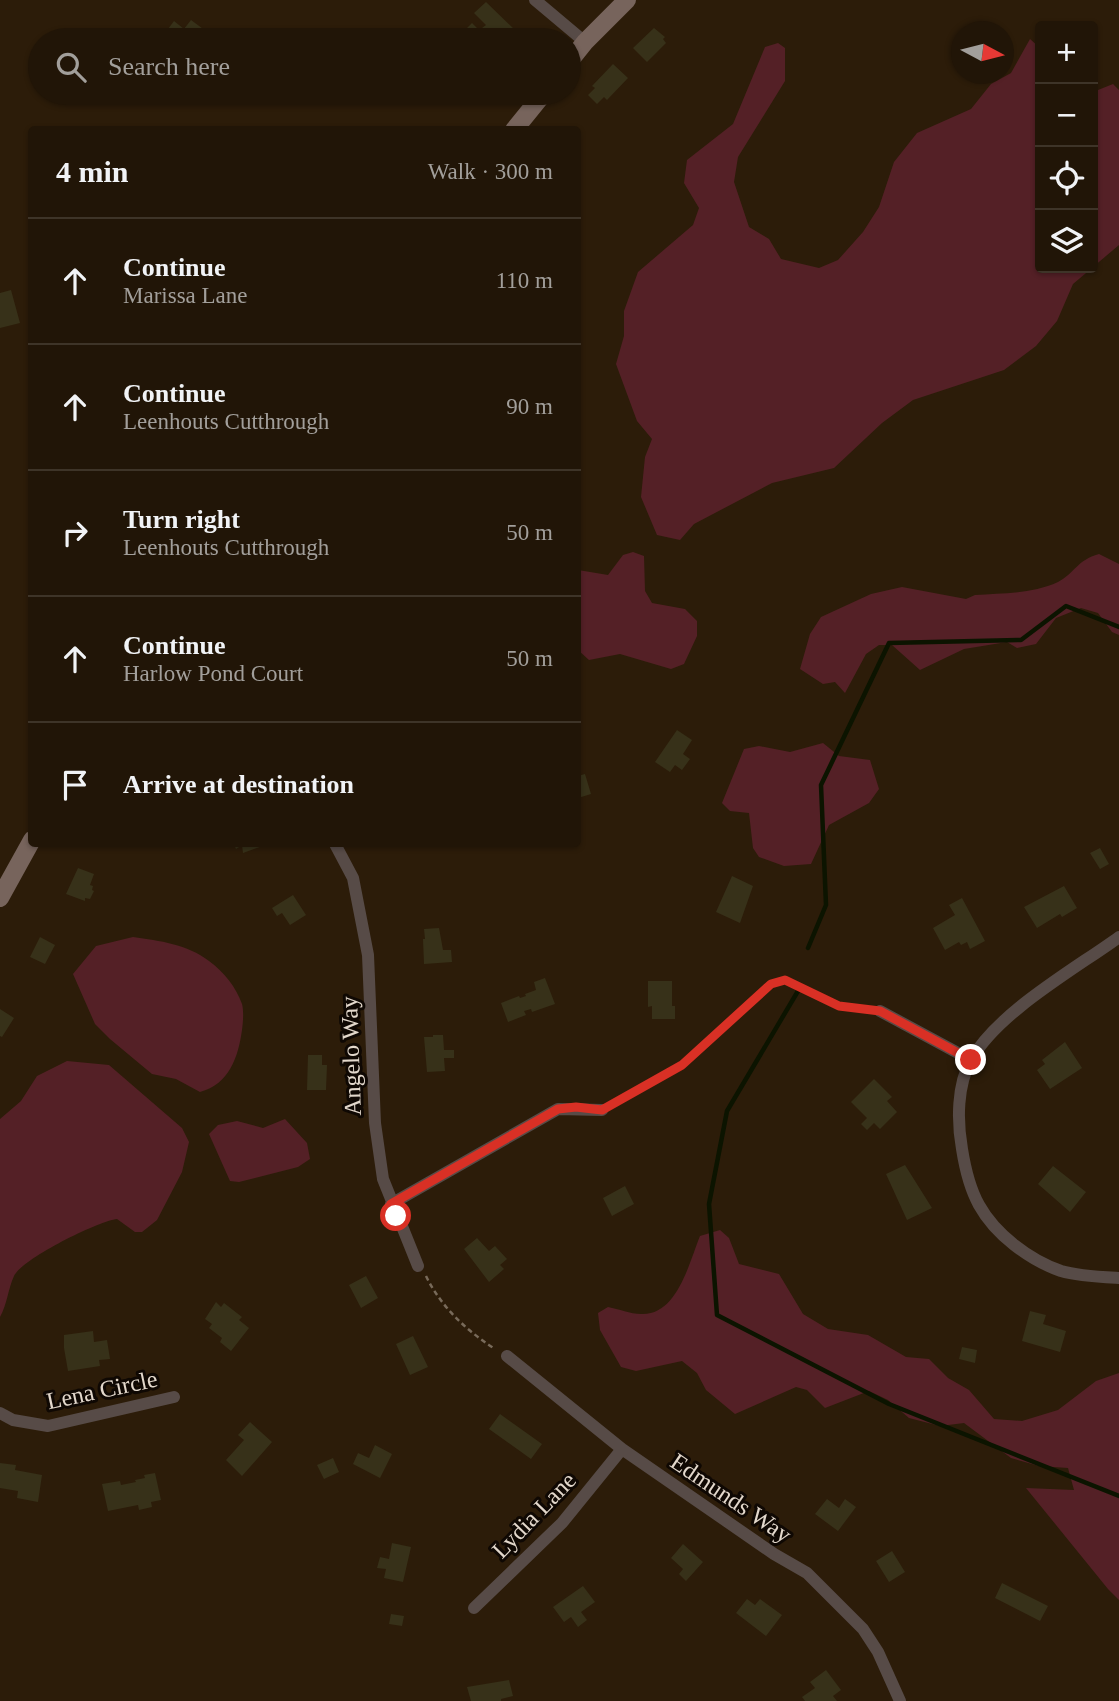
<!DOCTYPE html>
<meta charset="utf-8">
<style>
body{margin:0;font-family:Georgia,serif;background:#2d2215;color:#f1f3f6}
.controls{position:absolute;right:21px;top:21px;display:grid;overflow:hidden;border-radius:7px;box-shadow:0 2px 5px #0004}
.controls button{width:63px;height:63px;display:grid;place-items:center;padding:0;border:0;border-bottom:2px solid #3e3428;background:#211507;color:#f1f3f6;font:35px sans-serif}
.compass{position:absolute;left:951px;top:21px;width:63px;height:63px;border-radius:50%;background:#211507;box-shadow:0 2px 5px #0004;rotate:97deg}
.stop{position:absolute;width:21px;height:21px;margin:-16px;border:5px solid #d93025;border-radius:50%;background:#fff}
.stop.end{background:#d93025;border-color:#fff;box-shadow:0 2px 7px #0008}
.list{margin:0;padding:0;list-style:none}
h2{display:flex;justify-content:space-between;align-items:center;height:91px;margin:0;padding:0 28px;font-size:30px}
h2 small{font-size:23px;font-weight:400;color:#a29f9b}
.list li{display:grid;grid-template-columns:46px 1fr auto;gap:21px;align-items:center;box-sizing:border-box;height:126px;padding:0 28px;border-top:2px solid #3e3428}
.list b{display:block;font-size:26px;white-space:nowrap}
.list p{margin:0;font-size:23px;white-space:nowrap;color:#a29f9b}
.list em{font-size:23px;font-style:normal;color:#a29f9b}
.icon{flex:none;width:38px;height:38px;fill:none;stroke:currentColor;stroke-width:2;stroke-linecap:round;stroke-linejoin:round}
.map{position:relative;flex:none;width:1119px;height:1701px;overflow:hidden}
.search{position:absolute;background:#211507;box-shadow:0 2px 5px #0004;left:28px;top:28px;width:553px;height:77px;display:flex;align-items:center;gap:18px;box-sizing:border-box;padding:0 24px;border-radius:38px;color:#a29f9b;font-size:26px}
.panel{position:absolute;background:#211507;box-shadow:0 2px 5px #0004;left:28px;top:126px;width:553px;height:721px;border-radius:7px}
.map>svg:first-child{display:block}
</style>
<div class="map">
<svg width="1119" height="1701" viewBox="0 0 1119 1701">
<rect width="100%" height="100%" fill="#2c1c09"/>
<path fill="#542026" d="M 1030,39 L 1040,48 L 1040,268 L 1092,268 L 1073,284 L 1057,321 L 1036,346 L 1004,370 L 913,400 L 882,423 L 834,468 L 772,483 L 694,524 L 680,540 L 657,535 L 641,497 L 645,457 L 652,439 L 637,421 L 616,364 L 624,336 L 624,311 L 638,272 L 693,225 L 699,208 L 684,183 L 687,160 L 733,124 L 765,47 L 778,43 L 785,48 L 785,81 L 738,157 L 734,182 L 749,227 L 769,239 L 781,259 L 819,268 L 838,260 L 863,232 L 879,207 L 894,162 L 917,133 L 971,109 L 991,84 L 1011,73 Z
M 1113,84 L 1119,90 L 1119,245 L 1093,267 L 1093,92 Z
M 633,552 L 644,556 L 645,591 L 652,603 L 685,609 L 697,621 L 697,636 L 684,664 L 671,669 L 620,654 L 589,660 L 578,650 L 578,570 L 608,575 L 623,555 Z
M 1099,554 L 1119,564 L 1119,635 L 1112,632 L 1098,613 L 1081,608 L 1056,618 L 1036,644 L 1017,648 L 1007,642 L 964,649 L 920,670 L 892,645 L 879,645 L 866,654 L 845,693 L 835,682 L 823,684 L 800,669 L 810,634 L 821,617 L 871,594 L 902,587 L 966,599 L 975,595 C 1003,593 1032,594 1058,582 C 1075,573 1077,560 1099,554 Z
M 823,743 L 839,756 L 870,760 L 879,789 L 869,803 L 829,825 L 811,864 L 784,866 L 759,857 L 753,848 L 749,813 L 730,811 L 722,803 L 744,749 L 759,746 L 790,752 Z
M 133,937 C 160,941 187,944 209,961 C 224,972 236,987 242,1004 C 244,1012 243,1022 242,1030 C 238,1058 229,1084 200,1092 L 176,1079 L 152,1074 L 110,1039 L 95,1024 L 73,974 L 96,946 Z
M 67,1061 L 109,1065 L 182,1128 L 189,1142 L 182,1172 L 157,1220 L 142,1232 L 135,1232 L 117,1219 C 98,1221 22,1259 14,1276 C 8,1289 7,1305 0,1317 L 0,1119 L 21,1101 L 37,1076 Z
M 285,1119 L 307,1143 L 310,1159 L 298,1167 L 239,1182 L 230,1181 L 209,1134 L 218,1125 L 237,1121 L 263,1128 Z
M 720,1230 L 729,1238 L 739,1264 L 779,1274 L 803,1314 L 828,1329 L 868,1335 L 906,1357 L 929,1359 L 948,1378 L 969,1390 L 994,1419 L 1022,1421 L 1058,1410 L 1096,1381 L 1119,1373 L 1119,1600 L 1108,1589 L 1026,1488 L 1074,1490 L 1068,1468 L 1039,1466 L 1011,1458 L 964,1423 L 940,1426 L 909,1418 L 888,1400 L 869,1391 L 825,1408 L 807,1390 L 796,1387 L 735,1414 L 706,1390 L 697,1373 L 682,1361 L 636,1371 L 621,1367 L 600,1330 L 598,1313 L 608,1307 C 619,1309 630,1314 641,1314 C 677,1316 689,1263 700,1236 Z"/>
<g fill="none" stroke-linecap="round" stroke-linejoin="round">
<path stroke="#0c1400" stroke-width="4.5" d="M 808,948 L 826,905 L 821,785 L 889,643 L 1021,640 L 1066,606 L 1119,627
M 798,991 L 727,1111 L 709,1204 L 717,1315 L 889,1404 L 1119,1496"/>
</g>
<path fill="#373119" d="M 486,2 L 515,30 L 517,28 L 525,36 L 521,40 L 494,40 L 482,28 L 486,25 L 474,13 Z
M 191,20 L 214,37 L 212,40 L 183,40 L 168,29 L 174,21 L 184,29 Z
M 472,23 L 483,34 L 478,40 L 465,30 Z
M 654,28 L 665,37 L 663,39 L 666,43 L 647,62 L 633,48 Z
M 613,64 L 628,78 L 607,100 L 604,97 L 597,104 L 588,95 L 595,88 L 592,86 Z
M 11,290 L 20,323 L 0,328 L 0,293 Z
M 677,730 L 692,740 L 683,754 L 690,759 L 682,770 L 675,765 L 670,772 L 655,762 Z
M 585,774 L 591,794 L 578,798 L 578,776 Z
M 234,844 L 268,844 L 243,853 L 242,845 L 236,849 Z
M 1100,848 L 1109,864 L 1100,869 L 1090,853 Z
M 78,868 L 94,874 L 90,885 L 93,886 L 92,890 L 94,891 L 90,899 L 85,898 L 85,901 L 66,894 Z
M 732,876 L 753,886 L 740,923 L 716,912 Z
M 1064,886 L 1077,908 L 1062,917 L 1060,914 L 1037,928 L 1024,907 Z
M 293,895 L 306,915 L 290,925 L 282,913 L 277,916 L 272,908 Z
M 962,898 L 985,941 L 970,949 L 967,942 L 961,945 L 959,942 L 945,950 L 933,928 L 955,915 L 949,905 Z
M 439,928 L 443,950 L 451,950 L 452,962 L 424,964 L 423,939 L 425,939 L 424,929 Z
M 40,937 L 55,945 L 45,964 L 30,957 Z
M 545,978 L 555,1004 L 532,1012 L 531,1009 L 524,1011 L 526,1015 L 508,1022 L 501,1003 L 519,996 L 520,998 L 526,996 L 525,994 L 536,990 L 534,982 Z
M 648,981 L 672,981 L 672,1006 L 675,1006 L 675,1019 L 652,1019 L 652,1006 L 648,1007 Z
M 0,1009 L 14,1018 L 2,1037 L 0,1036 Z
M 433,1035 L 443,1035 L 444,1050 L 454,1050 L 454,1058 L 444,1058 L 445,1071 L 427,1072 L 424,1037 L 433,1037 Z
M 1065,1042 L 1082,1068 L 1050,1089 L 1037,1070 L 1045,1064 L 1042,1060 Z
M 308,1055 L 322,1055 L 322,1065 L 327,1065 L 326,1090 L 307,1090 Z
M 874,1079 L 892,1097 L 887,1101 L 897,1112 L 880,1129 L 874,1123 L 867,1130 L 861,1124 L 867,1118 L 851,1102 Z
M 905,1165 L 932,1208 L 907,1220 L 886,1174 Z
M 1053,1166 L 1086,1192 L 1070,1212 L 1038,1184 Z
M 625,1186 L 634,1204 L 612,1216 L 603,1198 Z
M 477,1238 L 489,1251 L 495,1246 L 507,1259 L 500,1265 L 504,1269 L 489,1282 L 464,1249 Z
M 366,1276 L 378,1298 L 361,1308 L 349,1285 Z
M 216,1302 L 221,1307 L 224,1303 L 242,1317 L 239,1320 L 249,1328 L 231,1351 L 220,1342 L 222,1338 L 209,1328 L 212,1324 L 205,1319 Z
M 1030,1311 L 1046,1315 L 1043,1324 L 1066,1331 L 1060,1352 L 1022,1341 Z
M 93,1331 L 94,1342 L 107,1340 L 110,1359 L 99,1360 L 100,1366 L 68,1371 L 64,1348 L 64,1335 Z
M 413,1336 L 428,1367 L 410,1375 L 396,1344 Z
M 962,1347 L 977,1350 L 975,1363 L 959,1359 Z
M 500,1414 L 542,1444 L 531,1459 L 489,1429 Z
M 250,1422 L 272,1442 L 242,1476 L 226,1460 L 244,1440 L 238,1435 Z
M 375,1445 L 392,1454 L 380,1478 L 353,1464 L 358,1453 L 369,1458 Z
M 333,1458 L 339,1472 L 324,1479 L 317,1465 Z
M 0,1463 L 16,1465 L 15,1470 L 42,1475 L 38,1502 L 17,1498 L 18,1491 L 0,1488 Z
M 155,1473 L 161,1500 L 151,1502 L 152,1507 L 139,1510 L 138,1505 L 108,1511 L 102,1484 L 120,1481 L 121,1485 L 136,1482 L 135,1480 L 145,1478 L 144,1475 Z
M 827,1499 L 839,1508 L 845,1499 L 856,1507 L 838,1531 L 815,1514 Z
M 392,1543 L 411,1547 L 403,1582 L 384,1578 L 386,1569 L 377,1568 L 380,1557 L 389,1559 Z
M 683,1544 L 703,1562 L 686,1581 L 679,1574 L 683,1569 L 671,1558 Z
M 892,1551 L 905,1572 L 889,1582 L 876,1561 Z
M 1002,1583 L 1048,1606 L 1040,1621 L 995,1598 Z
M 583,1586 L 595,1602 L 581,1612 L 587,1620 L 578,1627 L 571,1617 L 564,1622 L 553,1607 Z
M 747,1599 L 755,1605 L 760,1599 L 782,1615 L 766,1636 L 736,1613 Z
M 391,1614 L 404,1616 L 402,1626 L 389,1624 Z
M 826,1670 L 841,1690 L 833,1696 L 837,1701 L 805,1701 L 802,1697 L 815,1688 L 810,1682 Z
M 509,1680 L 513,1696 L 501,1699 L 501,1701 L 471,1701 L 467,1687 Z"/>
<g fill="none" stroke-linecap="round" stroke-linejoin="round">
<path stroke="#786a5a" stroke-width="2.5" stroke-dasharray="5 3.5" stroke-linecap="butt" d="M 613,1104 L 683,1065 L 771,984 L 785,980 L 839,1006 L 867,1009
M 426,1276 C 441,1307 467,1331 495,1349"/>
<path stroke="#574b47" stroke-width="12" d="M 535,0 L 585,42
M 335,844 L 353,878 L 368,955 L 375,1123 L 383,1179 L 418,1266
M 1119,937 C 1075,969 998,1012 971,1060 C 957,1085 957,1121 962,1149 C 965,1168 969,1187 979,1205 C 995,1234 1029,1260 1061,1271 C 1078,1276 1101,1277 1119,1278
M 880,1011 L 971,1060
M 391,1204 L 558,1109 L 602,1110
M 507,1356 L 622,1449 L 774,1554 L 807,1573 L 863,1629 L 878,1652 L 900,1701
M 0,1413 L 13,1420 L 48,1426 L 174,1397
M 474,1608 L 562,1523 L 622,1449"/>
<path stroke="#77645c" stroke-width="18" d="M 569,62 L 585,42 L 627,0
M 514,130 L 544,93
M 0,898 L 32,840"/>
</g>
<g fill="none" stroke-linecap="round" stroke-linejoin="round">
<path stroke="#d93025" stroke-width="9" d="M 396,1216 L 391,1204 L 558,1109 L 576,1107 L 602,1110 L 682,1065 L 771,984 L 785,980 L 839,1006 L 880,1011 L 971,1060"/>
</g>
<g text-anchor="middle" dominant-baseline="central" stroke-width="6" stroke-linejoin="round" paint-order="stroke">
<g font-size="24" fill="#e3d8cc" stroke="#0f0803">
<text transform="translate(351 1056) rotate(-92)">Angelo Way</text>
<text transform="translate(102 1390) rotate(-12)">Lena Circle</text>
<text transform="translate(731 1498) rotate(34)">Edmunds Way</text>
<text transform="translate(534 1515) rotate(-46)">Lydia Lane</text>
</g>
</g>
</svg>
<div class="controls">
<button>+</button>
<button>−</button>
<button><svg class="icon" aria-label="locate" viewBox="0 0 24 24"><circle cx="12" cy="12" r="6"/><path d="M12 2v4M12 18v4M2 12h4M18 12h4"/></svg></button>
<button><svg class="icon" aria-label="layers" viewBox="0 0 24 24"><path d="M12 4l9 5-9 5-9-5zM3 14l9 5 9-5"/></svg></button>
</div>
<svg class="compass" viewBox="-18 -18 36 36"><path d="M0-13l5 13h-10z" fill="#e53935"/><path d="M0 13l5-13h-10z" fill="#a29f9b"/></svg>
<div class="stop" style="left:396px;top:1216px"></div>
<div class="stop end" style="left:971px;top:1060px"></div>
<div class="search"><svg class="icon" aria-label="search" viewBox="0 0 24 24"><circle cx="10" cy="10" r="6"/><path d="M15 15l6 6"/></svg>Search here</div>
<section class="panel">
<h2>4 min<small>Walk · 300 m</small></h2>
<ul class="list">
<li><svg class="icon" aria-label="ahead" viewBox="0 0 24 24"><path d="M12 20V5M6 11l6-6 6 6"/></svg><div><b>Continue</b><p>Marissa Lane</p></div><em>110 m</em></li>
<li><svg class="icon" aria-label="ahead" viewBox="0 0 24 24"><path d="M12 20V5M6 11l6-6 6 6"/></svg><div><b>Continue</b><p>Leenhouts Cutthrough</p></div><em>90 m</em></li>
<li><svg class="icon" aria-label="right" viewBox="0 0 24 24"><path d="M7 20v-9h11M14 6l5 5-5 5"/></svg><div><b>Turn right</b><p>Leenhouts Cutthrough</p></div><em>50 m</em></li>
<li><svg class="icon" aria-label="ahead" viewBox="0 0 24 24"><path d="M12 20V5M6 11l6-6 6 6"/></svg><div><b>Continue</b><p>Harlow Pond Court</p></div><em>50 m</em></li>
<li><svg class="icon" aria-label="arrive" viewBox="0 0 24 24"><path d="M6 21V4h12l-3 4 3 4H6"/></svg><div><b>Arrive at destination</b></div></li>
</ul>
</section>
</div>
